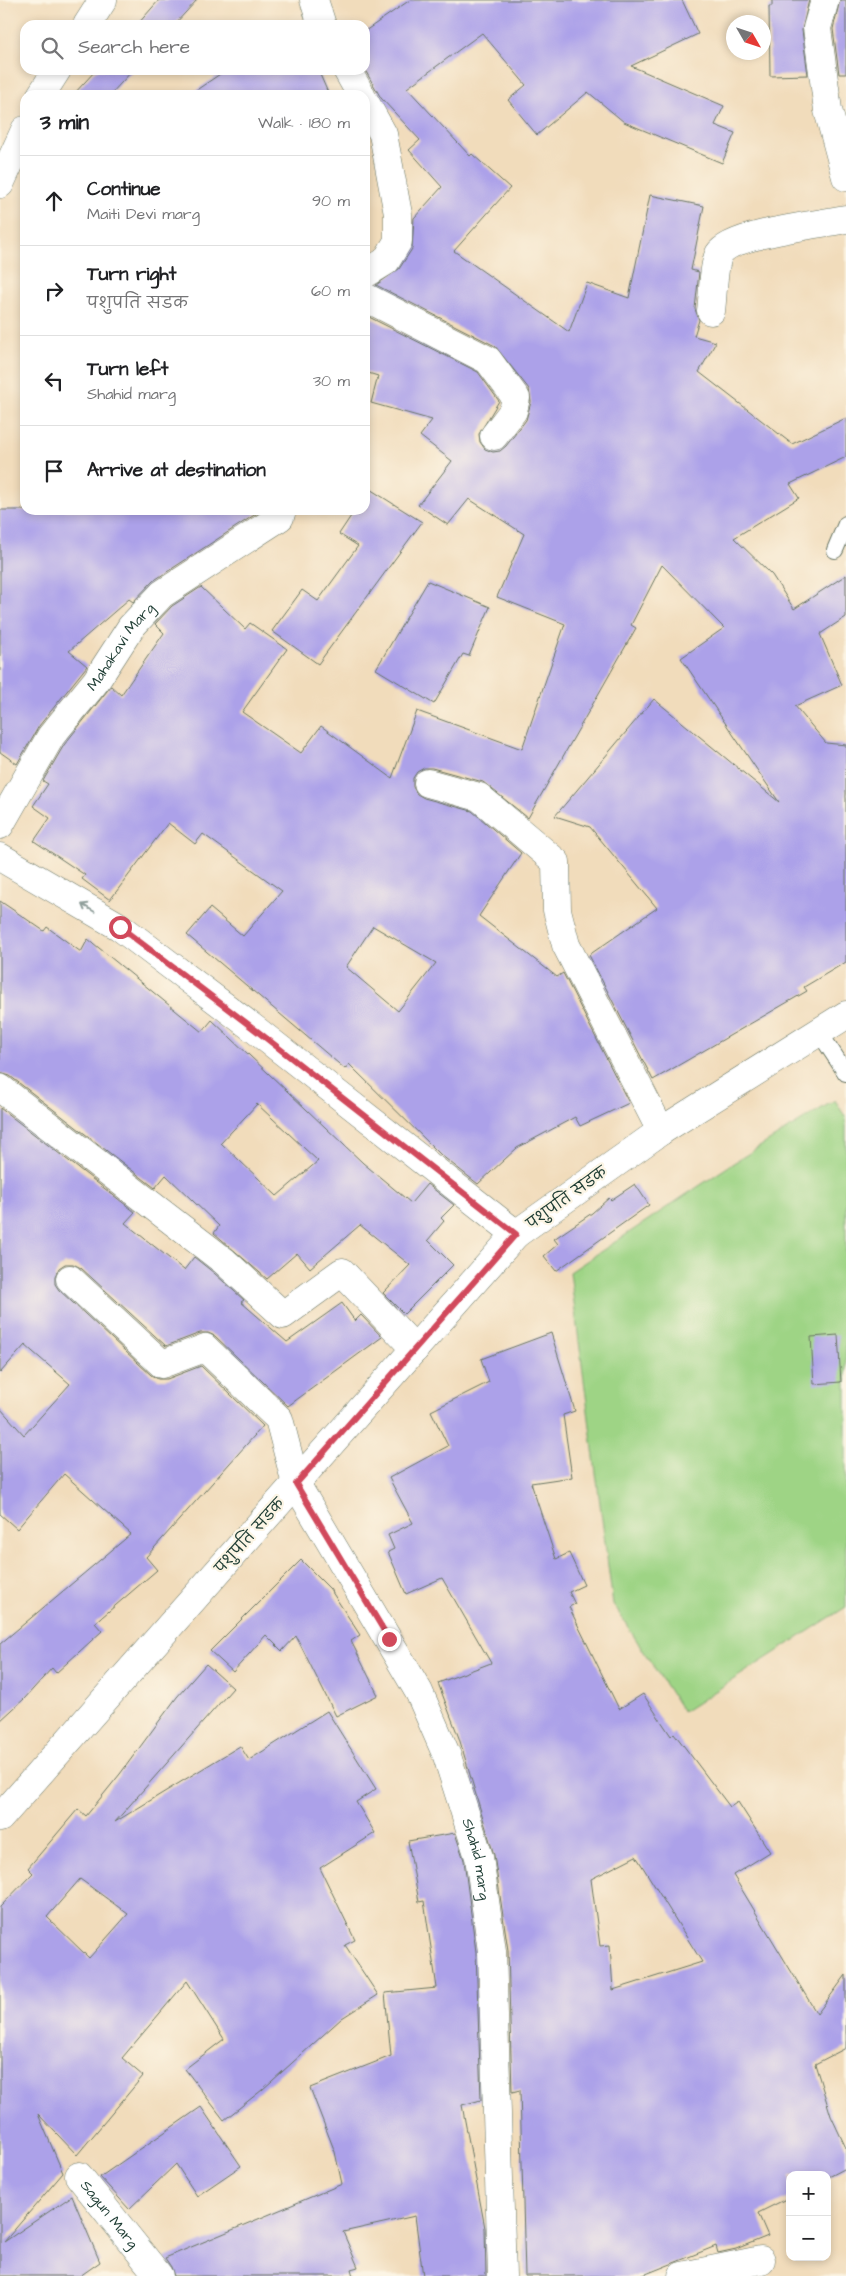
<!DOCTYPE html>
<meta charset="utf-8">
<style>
body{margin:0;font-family:"Architects Daughter","Playpen Sans Deva",sans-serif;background:#f6f6f6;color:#202124}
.controls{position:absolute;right:15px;bottom:15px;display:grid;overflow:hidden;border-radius:10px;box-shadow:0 2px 8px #0003}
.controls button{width:45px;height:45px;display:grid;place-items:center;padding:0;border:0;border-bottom:1px solid #e0e0e0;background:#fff;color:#202124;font:25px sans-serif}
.compass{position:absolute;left:726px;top:15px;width:45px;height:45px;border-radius:50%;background:#fff;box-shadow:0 2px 8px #0003;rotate:129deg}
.stop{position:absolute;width:15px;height:15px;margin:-11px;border:4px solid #d1495b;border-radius:50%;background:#fff}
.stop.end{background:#d1495b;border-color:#fff;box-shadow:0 1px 5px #0008}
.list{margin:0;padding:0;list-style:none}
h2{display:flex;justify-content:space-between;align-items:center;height:65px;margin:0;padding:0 20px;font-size:21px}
h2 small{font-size:16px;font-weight:400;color:#757577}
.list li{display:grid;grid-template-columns:32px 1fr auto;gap:15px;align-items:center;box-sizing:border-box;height:90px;padding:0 20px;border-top:1px solid #e0e0e0}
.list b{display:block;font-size:19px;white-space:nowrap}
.list p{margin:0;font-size:16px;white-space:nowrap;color:#757577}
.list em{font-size:16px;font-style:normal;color:#757577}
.icon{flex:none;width:28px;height:28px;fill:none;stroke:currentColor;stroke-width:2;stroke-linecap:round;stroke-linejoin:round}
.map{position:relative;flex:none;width:846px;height:2276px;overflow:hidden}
.search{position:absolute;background:#fff;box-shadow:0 2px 8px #0003;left:20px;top:20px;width:350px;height:55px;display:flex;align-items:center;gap:12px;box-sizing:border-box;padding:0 18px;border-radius:15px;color:#757577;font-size:19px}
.panel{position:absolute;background:#fff;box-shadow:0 2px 8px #0003;left:20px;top:90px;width:350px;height:425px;border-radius:15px}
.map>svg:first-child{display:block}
</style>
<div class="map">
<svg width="846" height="2276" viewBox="0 0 846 2276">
<rect width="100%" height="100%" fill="#fcf5e5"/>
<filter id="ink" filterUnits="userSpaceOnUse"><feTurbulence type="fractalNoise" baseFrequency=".02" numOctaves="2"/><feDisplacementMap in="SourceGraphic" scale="10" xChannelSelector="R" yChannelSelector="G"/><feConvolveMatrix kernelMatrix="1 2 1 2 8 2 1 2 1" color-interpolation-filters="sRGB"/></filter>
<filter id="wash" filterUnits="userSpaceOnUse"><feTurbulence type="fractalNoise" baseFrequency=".0096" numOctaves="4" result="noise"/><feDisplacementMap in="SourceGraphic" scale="20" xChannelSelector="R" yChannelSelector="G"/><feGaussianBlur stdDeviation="1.12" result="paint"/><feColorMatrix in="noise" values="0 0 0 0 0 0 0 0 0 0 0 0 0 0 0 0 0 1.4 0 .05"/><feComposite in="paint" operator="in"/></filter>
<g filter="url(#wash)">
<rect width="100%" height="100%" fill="#f1dcbb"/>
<path fill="#9ed485" stroke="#5e885c" d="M 835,1100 L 846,1118 L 846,1607 L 683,1712 L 613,1604 L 570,1272 L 735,1162 Z"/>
<g id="blocks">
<path fill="#aca1e9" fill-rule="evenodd" d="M 159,0 L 197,0 L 174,25 L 137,25 Z
M 410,0 L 682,0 L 698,34 L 631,66 L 724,106 L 715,125 L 735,133 L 722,163 L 624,122 L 588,92 L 537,135 L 508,100 L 526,85 L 482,33 L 407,88 L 470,156 L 472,154 L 510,188 L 454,251 L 569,332 L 587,283 L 629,298 L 650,195 L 704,206 L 691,270 L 699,272 L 695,309 L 699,320 L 694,336 L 716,342 L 699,372 L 792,444 L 846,418 L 846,457 L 790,484 L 799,498 L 734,538 L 772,575 L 794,609 L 846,575 L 846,617 L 820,634 L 842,685 L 795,706 L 826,743 L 846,745 L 846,962 L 804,987 L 807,991 L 653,1080 L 589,955 L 657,908 L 590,827 L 555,816 L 654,699 L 779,802 L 681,658 L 724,628 L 662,565 L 631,625 L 636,628 L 528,818 L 483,782 L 432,768 L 424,768 L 417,772 L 413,778 L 413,787 L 417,794 L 424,798 L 472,811 L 521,853 L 479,916 L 557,977 L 563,973 L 629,1103 L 580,1126 L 575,1117 L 517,1148 L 478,1184 L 441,1155 L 349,1064 L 345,1069 L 187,935 L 210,908 L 243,936 L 282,891 L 203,834 L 195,844 L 168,823 L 110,900 L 82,879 L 85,875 L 34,841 L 50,818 L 33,806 L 48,784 L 43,781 L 64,745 L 111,686 L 121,695 L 164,633 L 155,624 L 172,606 L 201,587 L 245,629 L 250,623 L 287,649 L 242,712 L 301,753 L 321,726 L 392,778 L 417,711 L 522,749 L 565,624 L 497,597 L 524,534 L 469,499 L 448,525 L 418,505 L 452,461 L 420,436 L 432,420 L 371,403 L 378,376 L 365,372 L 365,315 L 478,372 L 499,401 L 479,434 L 480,442 L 485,449 L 493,452 L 500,451 L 506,446 L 526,420 L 531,402 L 529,389 L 495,346 L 376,285 L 399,269 L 412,249 L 414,218 L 442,187 L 409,150 L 420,140 L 381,98 L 365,70 L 365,31 ZM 373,926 L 436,963 L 398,1011 L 346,967 Z
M 772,0 L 809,0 L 802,30 L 808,75 L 770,76 L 769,6 L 772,6 Z
M 840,0 L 846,0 L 846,74 L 839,74 L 833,29 Z
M 96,70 L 133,70 L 110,95 L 73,95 Z
M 226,70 L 318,70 L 329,95 L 189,95 Z
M 365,486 L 422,522 L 318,664 L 272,631 L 302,590 L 318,601 L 358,546 L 339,534 L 355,510 L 365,510 Z
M 0,510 L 262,510 L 153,581 L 133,602 L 129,599 L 69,651 L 87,666 L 39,726 L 17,764 L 0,752 Z
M 428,581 L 490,607 L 469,656 L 463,654 L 434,704 L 376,669 Z
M 0,901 L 44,931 L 47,927 L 81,952 L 88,939 L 202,1032 L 212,1020 L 363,1163 L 411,1203 L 427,1184 L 454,1205 L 441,1218 L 444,1221 L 428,1240 L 453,1265 L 404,1314 L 383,1293 L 410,1265 L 360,1225 L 310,1268 L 297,1253 L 267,1279 L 214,1233 L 219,1226 L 166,1175 L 155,1188 L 10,1076 L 0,1073 ZM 257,1104 L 318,1161 L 277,1196 L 221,1143 Z
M 0,1108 L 135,1212 L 125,1223 L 184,1270 L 194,1257 L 214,1273 L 244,1300 L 241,1302 L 287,1342 L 342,1303 L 355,1321 L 361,1315 L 382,1337 L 288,1406 L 215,1336 L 208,1333 L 200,1333 L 166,1346 L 81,1268 L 73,1264 L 65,1264 L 59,1268 L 55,1276 L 55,1284 L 59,1290 L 151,1375 L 158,1379 L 167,1379 L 201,1366 L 263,1426 L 146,1557 L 157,1570 L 95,1623 L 102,1631 L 56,1673 L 52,1668 L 24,1699 L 0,1721 L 0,1644 L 131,1534 L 64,1474 L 17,1529 L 0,1514 L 0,1408 L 24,1435 L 70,1384 L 25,1345 L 0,1373 Z
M 635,1184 L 649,1205 L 556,1271 L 544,1256 L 558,1244 L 554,1239 L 592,1213 L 609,1198 L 611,1200 Z
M 551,1333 L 575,1411 L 563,1415 L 572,1477 L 531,1483 L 556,1559 L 569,1553 L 584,1585 L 569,1592 L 575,1604 L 569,1607 L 619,1709 L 643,1694 L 671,1736 L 674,1733 L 730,1807 L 738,1802 L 770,1852 L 733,1875 L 817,2014 L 846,1975 L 846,2048 L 815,2064 L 831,2116 L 846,2148 L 846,2168 L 827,2178 L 827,2175 L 790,2175 L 790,2197 L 758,2213 L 768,2236 L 736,2249 L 718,2253 L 716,2246 L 641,2276 L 525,2276 L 520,2090 L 512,2092 L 508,1950 L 494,1855 L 459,1738 L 438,1683 L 491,1663 L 442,1578 L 406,1594 L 388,1552 L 394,1549 L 388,1535 L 413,1523 L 389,1478 L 448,1446 L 431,1411 L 489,1382 L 481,1359 ZM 636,1856 L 702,1962 L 613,1990 L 610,1945 L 600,1946 L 591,1879 Z
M 838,1335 L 841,1382 L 814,1384 L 811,1337 Z
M 301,1560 L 330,1589 L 360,1635 L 351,1641 L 378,1695 L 336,1716 L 296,1636 L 282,1651 L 266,1635 L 233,1672 L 210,1651 Z
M 206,1664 L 233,1688 L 115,1822 L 240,1746 L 249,1760 L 327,1711 L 376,1789 L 356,1802 L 375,1833 L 320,1868 L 355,1940 L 345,1945 L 378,1995 L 342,2018 L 262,2090 L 224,2120 L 185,2069 L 224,2039 L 187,1981 L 122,2058 L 143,2076 L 77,2155 L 38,2114 L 63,2173 L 4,2242 L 72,2196 L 100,2262 L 80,2276 L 0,2276 L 0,1907 L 33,1873 L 28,1868 L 78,1809 L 86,1816 L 120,1774 L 177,1697 ZM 80,1879 L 128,1914 L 89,1958 L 47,1917 Z
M 455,1833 L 464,1860 L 476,1952 L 481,2100 L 462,2105 L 485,2228 L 486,2276 L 423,2276 L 415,2216 L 343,2232 L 358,2267 L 351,2269 L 353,2276 L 174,2276 L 171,2267 L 165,2258 L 342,2184 L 335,2152 L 310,2088 L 391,2056 L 385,1993 L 437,1988 L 424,1901 L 419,1902 L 408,1841 Z
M 201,2107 L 241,2166 L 197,2196 L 176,2164 L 129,2209 L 100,2177 Z"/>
</g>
</g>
<g filter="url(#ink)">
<use href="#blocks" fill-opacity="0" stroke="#687563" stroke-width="1"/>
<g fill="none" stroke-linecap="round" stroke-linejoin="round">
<g stroke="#687563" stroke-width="18">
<path id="service" d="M 835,550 L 846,524
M 819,1032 L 846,1073"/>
</g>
<g stroke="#687563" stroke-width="29">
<g id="minor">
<path d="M 314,0 L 322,25"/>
<path d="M 825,0 L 817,28 L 828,110 L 846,177"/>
<path d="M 87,25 L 103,0"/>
<path d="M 347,70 L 361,95"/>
<path d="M 41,95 L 57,70"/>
<path d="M 365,102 L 383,134 L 398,214 L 398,241 L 386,261 L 365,274"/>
<path d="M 0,184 L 25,130"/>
<path d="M 365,297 L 488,360 L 516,398 L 513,411 L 494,436"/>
<path d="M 711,311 C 713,297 713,266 719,254 C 731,234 821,224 846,219"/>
<path d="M 428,783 L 479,797 L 556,862 L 557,910 L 566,945 L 661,1131"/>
<path id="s1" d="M 0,825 L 51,736 L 96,681 L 131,627 L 162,594 L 280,517 L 282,510"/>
<path d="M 0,857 L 120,927 L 257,1031 L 516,1234"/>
<path d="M 0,1088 L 224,1261 L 283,1315 L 342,1272 L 415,1349"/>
<path id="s2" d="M 70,1279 L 162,1364 L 205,1348 L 279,1419 L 296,1484 L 419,1692 L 447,1756 L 479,1857 L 492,1951 L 502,2276"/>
<path id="s3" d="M 79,2176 L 159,2276"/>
<path d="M 682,2276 L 761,2260"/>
</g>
</g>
<g stroke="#687563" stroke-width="29">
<path id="secondary" d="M 0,1818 L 516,1234 L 661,1131 L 846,1015"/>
</g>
<use href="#service" stroke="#fff" stroke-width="16"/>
<use href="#minor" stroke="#fff" stroke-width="28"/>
<use href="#secondary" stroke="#fff" stroke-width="28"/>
</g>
<defs><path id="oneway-shaft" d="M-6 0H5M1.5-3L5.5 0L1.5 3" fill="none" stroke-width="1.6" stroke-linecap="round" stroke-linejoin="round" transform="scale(1.25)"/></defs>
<use stroke="#8f9e9a" href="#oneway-shaft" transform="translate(88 908) rotate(-150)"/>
</g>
<g fill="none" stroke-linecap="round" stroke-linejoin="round" filter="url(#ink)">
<path stroke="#d1495b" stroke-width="6" d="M 120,927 L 257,1031 L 516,1234 L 296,1484 L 389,1639"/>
</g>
<g text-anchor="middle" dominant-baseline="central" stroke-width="4.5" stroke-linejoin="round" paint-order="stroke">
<g font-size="15" fill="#1f3d34" stroke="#fcf5e5">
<text stroke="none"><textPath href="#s1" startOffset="216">Mahakavi Marg</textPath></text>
<text transform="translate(567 1198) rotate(-36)">पशुपति सडक</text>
<text transform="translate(250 1536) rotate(-48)">पशुपति सडक</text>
<text stroke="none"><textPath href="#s2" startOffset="760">Shahid marg</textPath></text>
<text stroke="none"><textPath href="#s3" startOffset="49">Sagun Marg</textPath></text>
</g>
</g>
</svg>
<div class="controls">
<button>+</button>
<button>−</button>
</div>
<svg class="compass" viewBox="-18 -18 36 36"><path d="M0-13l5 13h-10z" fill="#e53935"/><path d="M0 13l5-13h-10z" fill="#757577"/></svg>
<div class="stop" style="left:120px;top:927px"></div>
<div class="stop end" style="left:389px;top:1639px"></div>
<div class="search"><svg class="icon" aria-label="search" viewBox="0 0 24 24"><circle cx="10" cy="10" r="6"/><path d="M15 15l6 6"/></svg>Search here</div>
<section class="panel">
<h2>3 min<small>Walk · 180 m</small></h2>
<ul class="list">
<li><svg class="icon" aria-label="ahead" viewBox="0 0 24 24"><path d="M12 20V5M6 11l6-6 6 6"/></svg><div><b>Continue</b><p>Maiti Devi marg</p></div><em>90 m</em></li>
<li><svg class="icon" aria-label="right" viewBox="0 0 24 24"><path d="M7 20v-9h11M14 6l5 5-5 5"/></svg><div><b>Turn right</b><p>पशुपति सडक</p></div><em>60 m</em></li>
<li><svg class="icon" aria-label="left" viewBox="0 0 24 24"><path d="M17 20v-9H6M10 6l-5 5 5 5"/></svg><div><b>Turn left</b><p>Shahid marg</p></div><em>30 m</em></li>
<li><svg class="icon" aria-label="arrive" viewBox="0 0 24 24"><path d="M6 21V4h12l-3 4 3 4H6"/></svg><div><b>Arrive at destination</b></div></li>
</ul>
</section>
</div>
